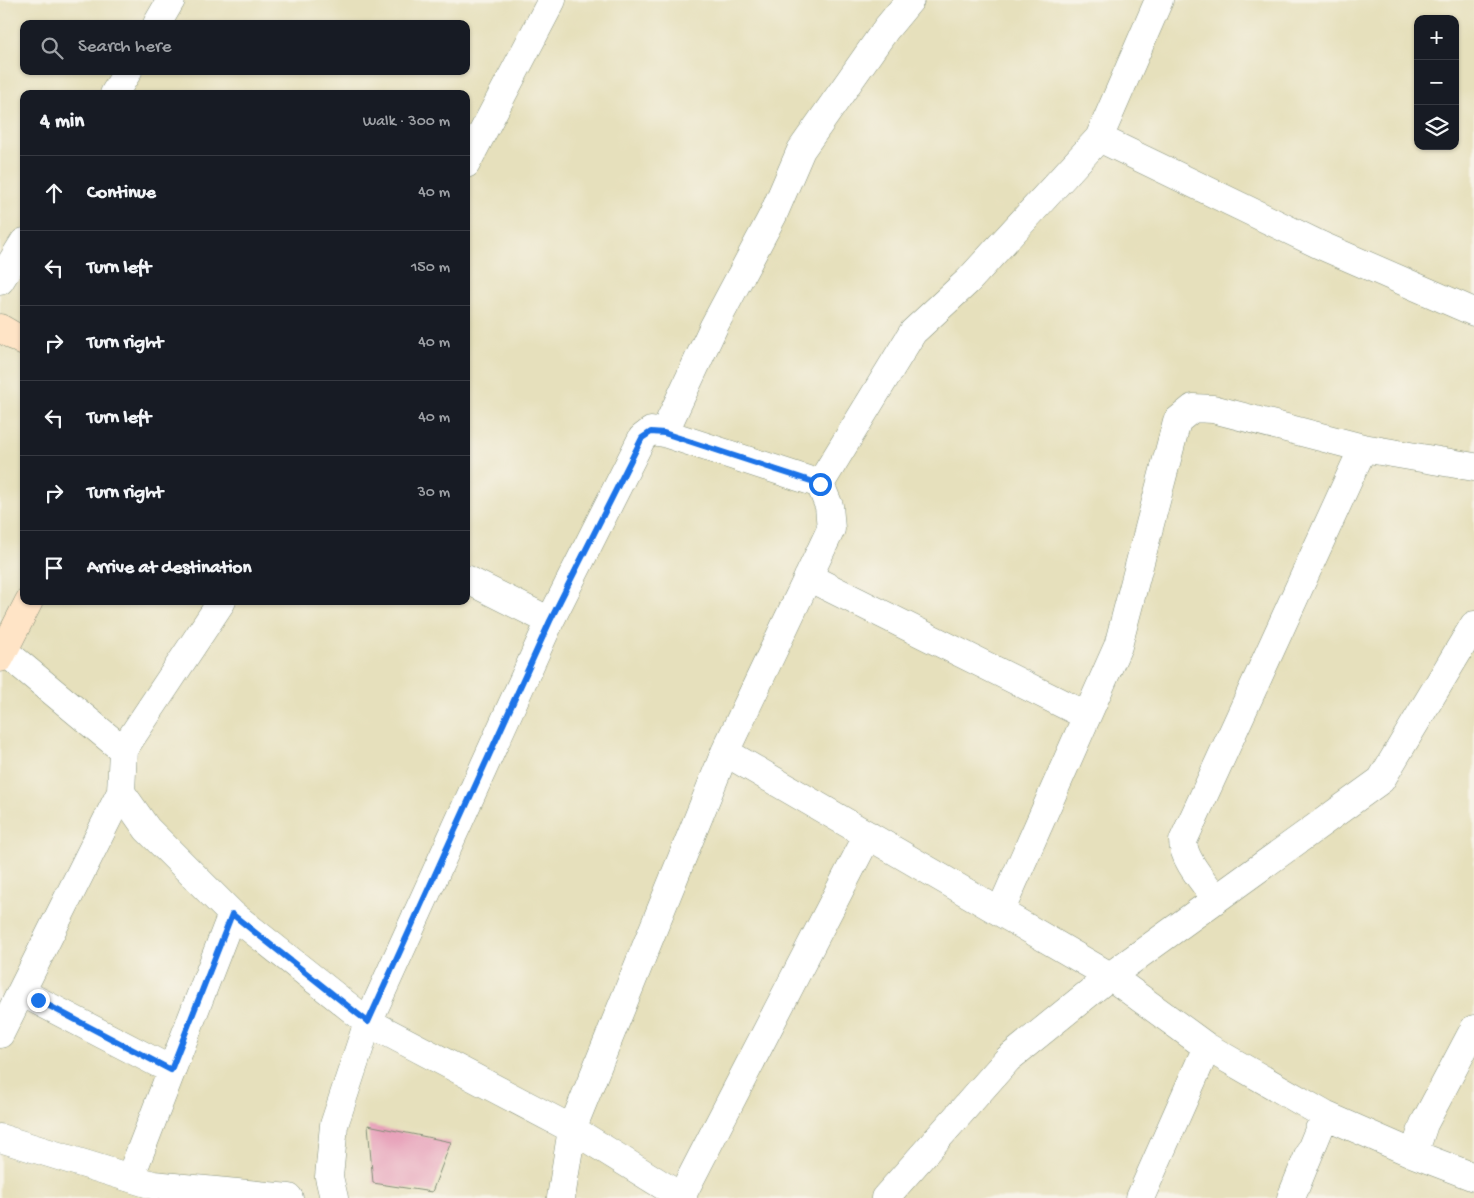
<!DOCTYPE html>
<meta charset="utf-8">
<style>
body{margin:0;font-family:"Gochi Hand",sans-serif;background:#20242c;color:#f1f3f6}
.controls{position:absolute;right:15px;top:15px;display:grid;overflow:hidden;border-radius:10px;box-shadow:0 1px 4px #0004}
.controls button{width:45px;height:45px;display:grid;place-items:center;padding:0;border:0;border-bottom:1px solid #363941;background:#171b24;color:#f1f3f6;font:25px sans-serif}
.stop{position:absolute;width:15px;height:15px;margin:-11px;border:4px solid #1a73e8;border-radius:50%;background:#fff}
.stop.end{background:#1a73e8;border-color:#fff;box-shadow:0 1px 5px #0008}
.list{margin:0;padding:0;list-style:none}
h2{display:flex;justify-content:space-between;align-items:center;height:65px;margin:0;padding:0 20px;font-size:21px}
h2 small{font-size:16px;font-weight:400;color:#9ea1a6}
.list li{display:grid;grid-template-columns:32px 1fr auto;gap:15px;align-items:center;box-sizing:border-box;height:75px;padding:0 20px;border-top:1px solid #363941}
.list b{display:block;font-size:19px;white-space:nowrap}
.list em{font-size:16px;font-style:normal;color:#9ea1a6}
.icon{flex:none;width:28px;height:28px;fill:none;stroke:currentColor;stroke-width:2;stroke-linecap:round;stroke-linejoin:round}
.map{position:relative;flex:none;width:1474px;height:1198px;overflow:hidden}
.search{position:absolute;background:#171b24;box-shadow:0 1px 4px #0004;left:20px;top:20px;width:450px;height:55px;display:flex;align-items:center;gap:12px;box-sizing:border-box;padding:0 18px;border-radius:10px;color:#9ea1a6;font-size:19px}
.panel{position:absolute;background:#171b24;box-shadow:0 1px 4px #0004;left:20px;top:90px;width:450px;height:515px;border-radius:10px}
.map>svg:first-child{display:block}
</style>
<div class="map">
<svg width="1474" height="1198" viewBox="0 0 1474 1198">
<rect width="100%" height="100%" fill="#f7f3e8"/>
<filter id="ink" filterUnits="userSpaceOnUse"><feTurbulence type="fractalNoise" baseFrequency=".02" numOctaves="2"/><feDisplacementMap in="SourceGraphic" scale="10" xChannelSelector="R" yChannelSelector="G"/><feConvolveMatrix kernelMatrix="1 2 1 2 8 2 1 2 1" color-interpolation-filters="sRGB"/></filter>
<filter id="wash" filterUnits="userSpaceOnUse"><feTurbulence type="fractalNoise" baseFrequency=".0096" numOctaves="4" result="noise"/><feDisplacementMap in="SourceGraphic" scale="20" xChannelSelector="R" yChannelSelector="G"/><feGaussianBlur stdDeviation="1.12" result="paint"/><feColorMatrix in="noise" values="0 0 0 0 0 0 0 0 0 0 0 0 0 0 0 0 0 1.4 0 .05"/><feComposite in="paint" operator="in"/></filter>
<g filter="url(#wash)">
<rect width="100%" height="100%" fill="#e6e0bc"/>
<g id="blocks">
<path fill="#e7a0b9" d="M 368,1125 L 451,1142 L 432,1192 L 373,1183 Z"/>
</g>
</g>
<g filter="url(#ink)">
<use href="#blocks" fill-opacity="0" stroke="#828e78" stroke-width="1"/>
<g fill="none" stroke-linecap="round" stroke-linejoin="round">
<g stroke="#828e78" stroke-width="29">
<path id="street" d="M 157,24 L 171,0
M 114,94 L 128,71
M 1099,138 L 1320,245 L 1474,312
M 466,164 L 552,0
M 0,281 L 24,242
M 664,433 L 714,326 L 773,215 L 801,150 L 886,29 L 910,0
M 820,484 L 913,332 L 968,281 L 1099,138 L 1159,0
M 808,577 L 1087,716
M 466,579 L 550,621 L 642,438 L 651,431 L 664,433 L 820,484 L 829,506 L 831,529 L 725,752 L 572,1129 L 561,1198
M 4,651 L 123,750 L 121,792 L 147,829 L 232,914 L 368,1022 L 572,1129 L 683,1198
M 123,750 L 222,601
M 725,752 L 1110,976 L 1207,1047 L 1325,1115 L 1291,1198
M 1216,899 C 1205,883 1183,860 1183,841 L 1363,448
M 1000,912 L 1118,646 L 1177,421 L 1193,408 L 1213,409 L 1363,448 L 1474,467
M 21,992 L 171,1070
M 0,1034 L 121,792
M 1325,1115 L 1414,1154 L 1424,1124 L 1474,1029
M 0,1138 L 153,1185 L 289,1198
M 1414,1154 L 1474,1177
M 130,1178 L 232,914
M 681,1197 L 868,835
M 334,1198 L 329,1177 L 334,1125 L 368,1022 L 550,621
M 885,1198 L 1008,1059 L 1110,976 L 1381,780 L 1474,625
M 1140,1198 L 1207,1047"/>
</g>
<g stroke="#828e78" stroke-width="29">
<path id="secondary" d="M 0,328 L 24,342
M 0,658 L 29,601"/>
</g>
<use href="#street" stroke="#fff" stroke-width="28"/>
<use href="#secondary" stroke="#ffe4c6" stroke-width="28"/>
</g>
</g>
<g fill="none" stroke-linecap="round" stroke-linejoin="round" filter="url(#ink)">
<path stroke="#1a73e8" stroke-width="6" d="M 38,1000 L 171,1070 L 232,914 L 368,1022 L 550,621 L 642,438 L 651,432 L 664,433 L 820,484"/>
</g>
</svg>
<div class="controls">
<button>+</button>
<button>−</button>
<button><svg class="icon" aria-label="layers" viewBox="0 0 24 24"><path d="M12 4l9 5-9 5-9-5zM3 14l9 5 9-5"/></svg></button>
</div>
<div class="stop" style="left:820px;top:484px"></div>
<div class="stop end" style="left:38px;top:1000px"></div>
<div class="search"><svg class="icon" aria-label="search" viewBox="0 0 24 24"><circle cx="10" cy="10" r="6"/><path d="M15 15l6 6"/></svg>Search here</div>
<section class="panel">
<h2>4 min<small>Walk · 300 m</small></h2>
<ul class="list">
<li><svg class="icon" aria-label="ahead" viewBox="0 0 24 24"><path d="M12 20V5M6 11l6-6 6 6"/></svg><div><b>Continue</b></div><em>40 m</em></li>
<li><svg class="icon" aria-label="left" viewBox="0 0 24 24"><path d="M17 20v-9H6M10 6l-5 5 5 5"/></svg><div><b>Turn left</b></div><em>150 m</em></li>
<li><svg class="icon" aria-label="right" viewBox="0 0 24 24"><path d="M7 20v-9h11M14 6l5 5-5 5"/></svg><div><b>Turn right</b></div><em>40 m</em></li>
<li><svg class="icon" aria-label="left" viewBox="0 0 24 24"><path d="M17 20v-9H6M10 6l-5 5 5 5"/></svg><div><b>Turn left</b></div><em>40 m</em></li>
<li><svg class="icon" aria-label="right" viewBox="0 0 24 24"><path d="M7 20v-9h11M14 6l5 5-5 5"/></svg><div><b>Turn right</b></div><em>30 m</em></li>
<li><svg class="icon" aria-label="arrive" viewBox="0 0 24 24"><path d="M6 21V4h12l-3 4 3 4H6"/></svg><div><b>Arrive at destination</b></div></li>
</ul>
</section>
</div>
